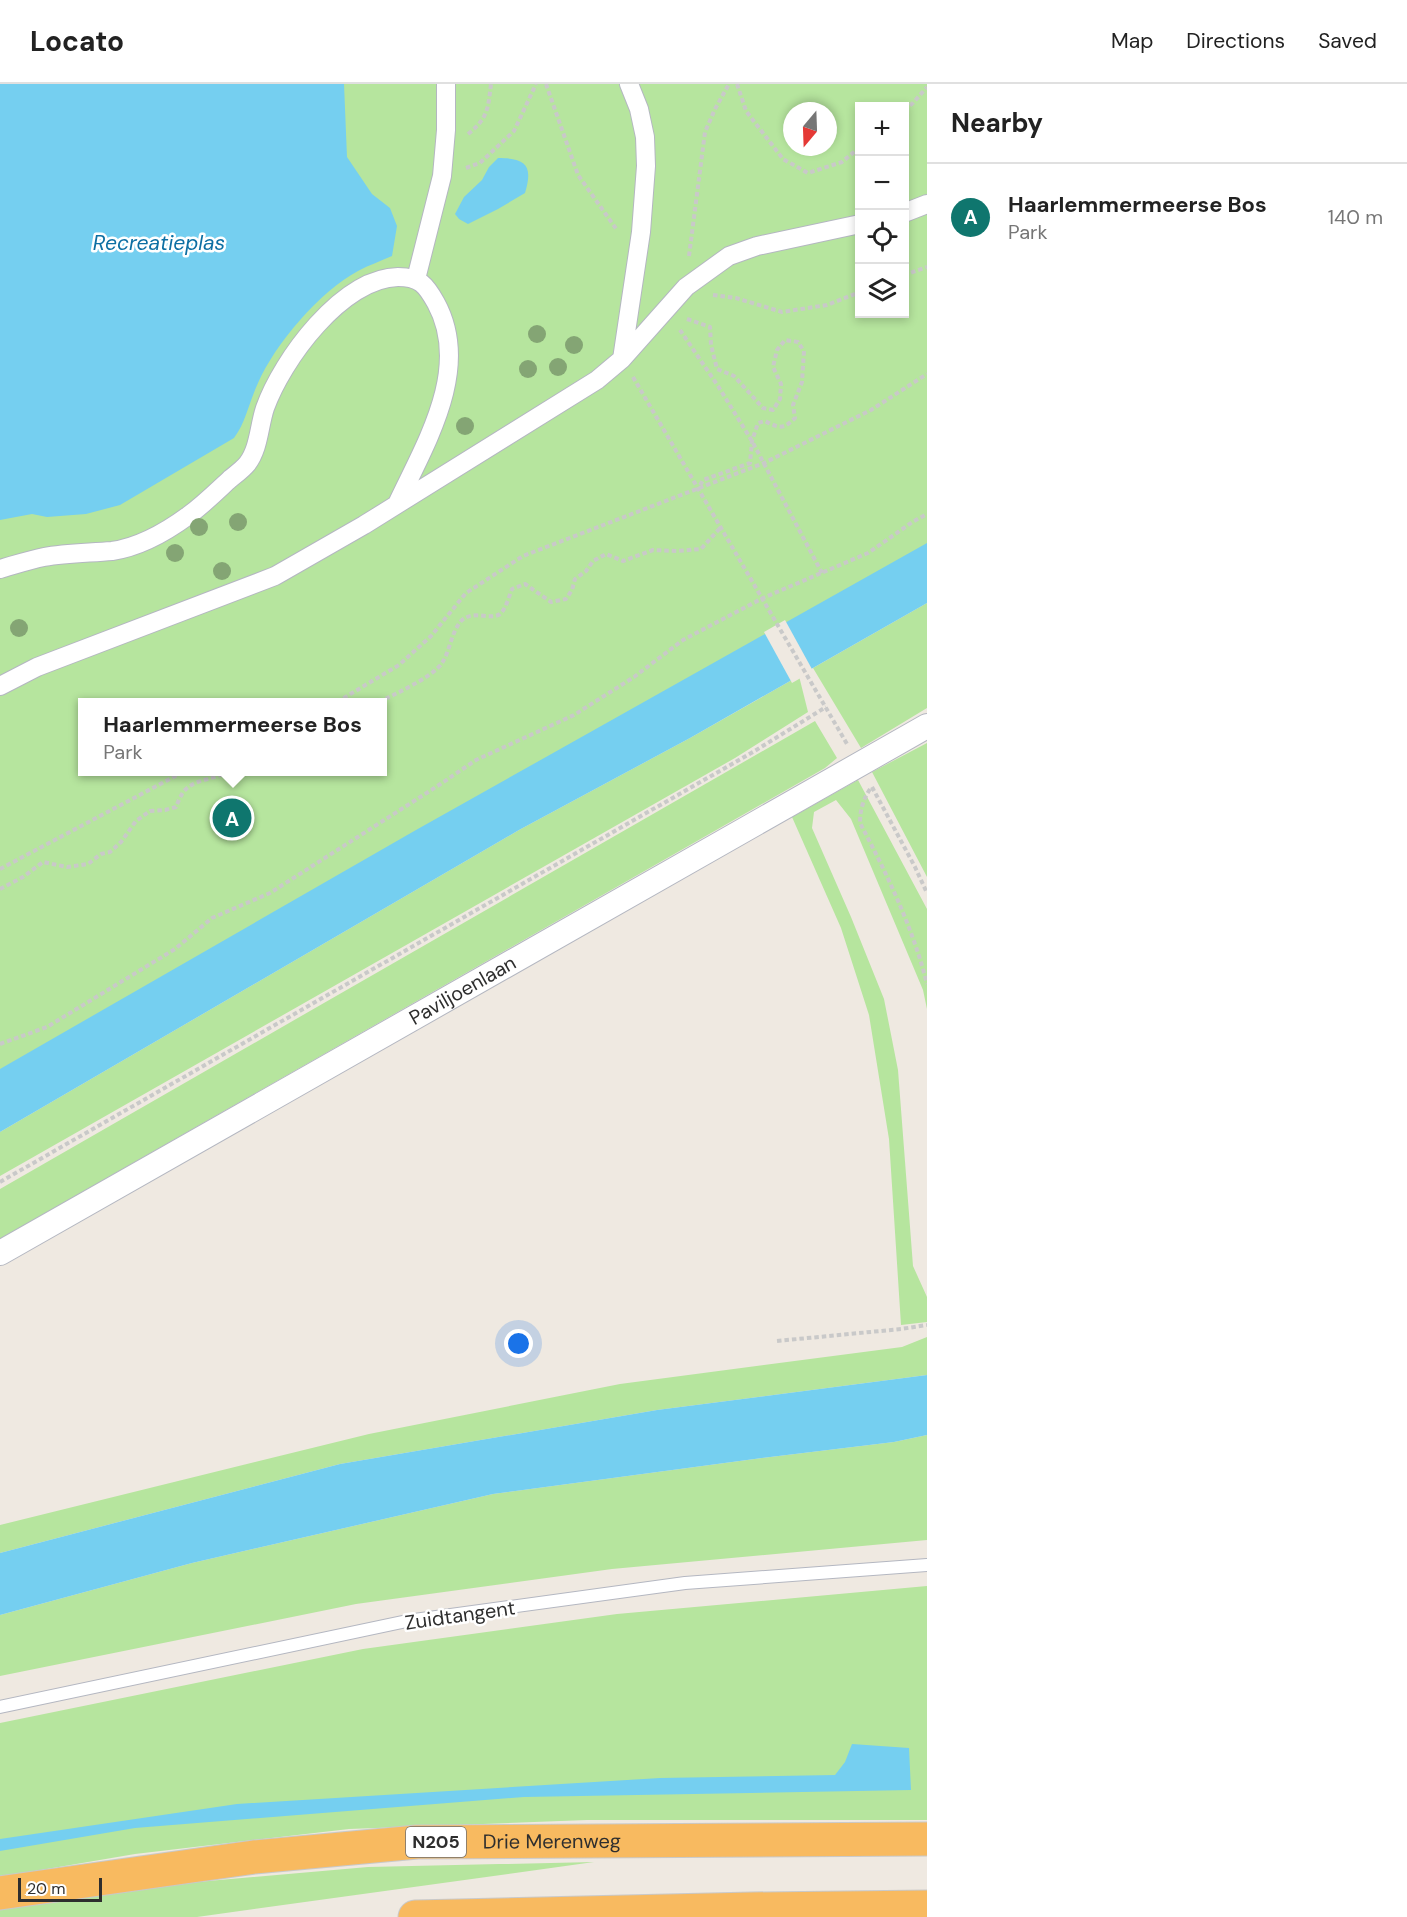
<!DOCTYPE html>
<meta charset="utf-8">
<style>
body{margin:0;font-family:"DM Sans",sans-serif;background:#f6f6f6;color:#222}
.controls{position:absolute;right:18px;top:18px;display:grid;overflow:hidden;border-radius:0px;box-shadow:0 3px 9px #0003}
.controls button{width:54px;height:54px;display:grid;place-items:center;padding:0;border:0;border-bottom:2px solid #e0e0e0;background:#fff;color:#222;font:30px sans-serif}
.compass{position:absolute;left:783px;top:18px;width:54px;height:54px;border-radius:50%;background:#fff;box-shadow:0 3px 9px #0003;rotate:199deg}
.scale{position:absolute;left:18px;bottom:15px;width:84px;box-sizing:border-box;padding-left:6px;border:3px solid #2e2e2e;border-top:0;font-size:16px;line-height:21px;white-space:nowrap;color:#2e2e2e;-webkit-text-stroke:4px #fff;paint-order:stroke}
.you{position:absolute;left:519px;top:1260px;width:21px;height:21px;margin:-15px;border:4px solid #fff;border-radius:50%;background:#1a73e8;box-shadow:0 0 0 9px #1a73e833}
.badge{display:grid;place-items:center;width:39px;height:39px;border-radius:50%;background:#0f766e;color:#fff;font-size:20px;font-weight:700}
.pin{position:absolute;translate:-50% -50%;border:3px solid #fff;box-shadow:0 2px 6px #0006}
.popup{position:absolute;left:78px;top:614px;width:309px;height:78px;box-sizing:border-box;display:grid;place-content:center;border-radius:0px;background:#fff;filter:drop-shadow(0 2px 4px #0005);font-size:20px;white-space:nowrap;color:#767676}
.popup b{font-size:22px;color:#222}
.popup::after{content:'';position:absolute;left:50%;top:100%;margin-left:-12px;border:12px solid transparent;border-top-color:#fff}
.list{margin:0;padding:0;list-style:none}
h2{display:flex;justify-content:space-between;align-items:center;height:78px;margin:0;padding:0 24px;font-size:26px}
h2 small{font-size:20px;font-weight:400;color:#767676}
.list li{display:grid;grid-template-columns:39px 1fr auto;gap:18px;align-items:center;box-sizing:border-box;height:108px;padding:0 24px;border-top:2px solid #e0e0e0}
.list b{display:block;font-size:22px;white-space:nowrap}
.list p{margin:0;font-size:20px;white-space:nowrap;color:#767676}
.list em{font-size:20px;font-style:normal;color:#767676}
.icon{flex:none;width:33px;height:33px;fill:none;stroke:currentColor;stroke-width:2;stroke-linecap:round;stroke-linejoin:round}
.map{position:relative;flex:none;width:927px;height:1833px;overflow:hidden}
header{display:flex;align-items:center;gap:36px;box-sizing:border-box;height:84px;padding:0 30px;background:#fff;border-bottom:2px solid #e0e0e0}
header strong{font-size:28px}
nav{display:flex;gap:33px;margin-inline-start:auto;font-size:21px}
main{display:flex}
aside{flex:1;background:#fff}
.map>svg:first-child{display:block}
</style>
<header>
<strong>Locato</strong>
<nav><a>Map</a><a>Directions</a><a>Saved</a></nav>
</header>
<main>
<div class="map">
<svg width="927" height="1833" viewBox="0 0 927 1833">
<rect width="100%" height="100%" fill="#efe9e1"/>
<path fill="#b6e59e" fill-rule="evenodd" d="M 0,0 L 927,0 L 927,471 L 0,996 ZM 860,22 L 904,22 L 904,230 L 860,230 ZM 792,27 L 828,27 L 828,63 L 792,63 ZM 82,618 L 382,618 L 382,688 L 82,688 Z
M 927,519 L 927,624 L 861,664 L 813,584 Z
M 799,592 L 808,628 L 735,674 L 0,1092 L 0,1048 L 519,746 L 690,654 Z
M 815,637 L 837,674 L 825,684 L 0,1155 L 0,1105 Z
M 927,659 L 927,793 L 872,688 Z
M 858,696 L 927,825 L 927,925 L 923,906 L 851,735 L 836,716 L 814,728 L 812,744 L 851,833 L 884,915 L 898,986 L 913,1182 L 927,1213 L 927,1238 L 901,1241 L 889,1055 L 869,931 L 841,844 L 792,733 Z
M 927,1253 L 927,1291 L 657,1326 L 340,1380 L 0,1469 L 0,1441 L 369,1350 L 620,1300 L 902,1263 Z
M 927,1351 L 927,1456 L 612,1485 L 356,1520 L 0,1592 L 0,1531 L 192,1479 L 493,1410 L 762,1374 L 894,1358 Z
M 927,1502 L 927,1736 L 587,1736 L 349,1745 L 135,1770 L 0,1793 L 0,1639 L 363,1565 L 617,1530 Z
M 594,1778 L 197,1833 L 0,1833 L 0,1823 L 73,1809 L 368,1783 Z"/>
<path fill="#75cff0" d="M 0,0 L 344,0 L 347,73 L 372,110 L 390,124 L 397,142 L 392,172 C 381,177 369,181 358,187 C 320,207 275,260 258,299 C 249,318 246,338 234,354 L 120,421 L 86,430 L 47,433 L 32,430 L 0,436 Z
M 498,74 C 527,74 533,82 525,109 L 498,125 L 468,140 L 459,135 L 455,130 L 464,113 L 482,96 L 489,83 Z
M 927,459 L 927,519 L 690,654 L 519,746 L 0,1048 L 0,985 L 416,746 Z
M 927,1291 L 927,1351 L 894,1358 L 762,1374 L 493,1410 L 192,1479 L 0,1531 L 0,1469 L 340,1380 L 657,1326 Z
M 852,1660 L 909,1664 L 911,1706 L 524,1713 L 135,1744 L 0,1767 L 0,1755 L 237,1720 L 660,1694 L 835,1691 L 845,1678 Z"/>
<path fill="#efe9e1" d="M 785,536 L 813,587 L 792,599 L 764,548 Z"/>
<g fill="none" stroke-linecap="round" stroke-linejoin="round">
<g stroke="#b4b7c1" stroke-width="14">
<path id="service" d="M 0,1623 L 407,1537 L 685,1499 L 927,1481"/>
</g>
<g stroke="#b4b7c1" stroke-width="20">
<path id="pedestrian" d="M 904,129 L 927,120
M 416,195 L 442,92 L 446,46 L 446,0
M 622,275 L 641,148 L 646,82 L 645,53 L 639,25 L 629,0
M 0,485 C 14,481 29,476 44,473 C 66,469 89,469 112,467 C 140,463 166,448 189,431 C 204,420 217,407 230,395 C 236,390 242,386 247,380 C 259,365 259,342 265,324 C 282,276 342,194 398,193 C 420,193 426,201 436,219 C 472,285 425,360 397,420
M 0,602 L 37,583 L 275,492 L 364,441 L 597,296 L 622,275 L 686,203 L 729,172 L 757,162 L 860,140"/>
</g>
<g stroke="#b4b7c1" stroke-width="26">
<g id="minor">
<path id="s1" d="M 0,1169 L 927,642"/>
</g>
</g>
<g stroke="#c9c9c9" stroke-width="35">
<g id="trunk">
<path id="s2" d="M 0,1809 L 254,1773 L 417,1758 L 927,1755"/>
<path d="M 415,1833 L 752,1825 L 927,1823"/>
</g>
</g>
<path stroke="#c9c9c9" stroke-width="4" stroke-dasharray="4.5 3" stroke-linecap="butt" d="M 546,0 L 578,91 L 617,146
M 737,0 L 746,27 L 783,75 L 808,89 L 842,78 L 860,63
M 904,26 L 913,19 L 927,3
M 468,50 C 488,34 488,25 491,0
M 466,84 L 480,79 L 514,47 L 536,0
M 689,172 L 705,48 L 715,25 L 729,0
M 904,191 L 927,183
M 713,211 L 736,214 L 782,228 L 827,221 L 860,208
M 687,235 L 710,243 L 711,261 L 717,285 L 734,292 L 763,324 L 773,326 L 780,315 L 781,300 L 773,283 L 777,266 L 785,256 L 798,258 L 804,267 L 802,298 L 793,321 L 795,334 C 783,346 779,344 765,337 L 758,339 L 752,357 L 750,379 L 703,396 L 699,403
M 680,246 L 718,302 L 752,357 L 822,489
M 633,293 L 847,660
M 337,618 L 399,581 L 431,552 L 466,509 L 523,472 L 764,379 L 871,326 L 927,290
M 379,618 C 395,610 433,593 442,579 C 450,567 451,549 461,537 C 473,525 490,537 500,530 C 506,525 509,512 512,505 L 525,500 L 551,518 L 566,515 L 572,506 L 575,495 L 586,487 L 593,477 L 606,470 L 623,477 L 653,466 L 677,467 L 701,465 L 721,443
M 872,703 L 915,783 L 927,809
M 870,705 C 863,716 860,726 860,739 C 887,790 913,844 927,900
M 0,785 L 183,688
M 0,805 L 23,793 L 43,778 L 67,783 L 88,780 L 101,770 L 110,768 L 121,758 L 136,737 L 150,727 L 165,726 L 176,723 C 178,718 181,710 185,706 C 197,694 214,696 227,688
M 0,960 L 47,943 L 175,865 L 212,834 L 270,809 L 436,703 L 476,676 L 574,631 L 634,593 L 683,556 L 763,514 L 868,469 L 914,437 L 927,430
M 0,1098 L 515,804 L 753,668 L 826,623
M 777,1257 L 901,1245 L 927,1241"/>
<use href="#service" stroke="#fff" stroke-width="12"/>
<use href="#pedestrian" stroke="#fff" stroke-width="18"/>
<use href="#minor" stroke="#fff" stroke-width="24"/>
<use href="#trunk" stroke="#f8ba60" stroke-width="33"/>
</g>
<g fill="#84a574">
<circle cx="537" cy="250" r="9"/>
<circle cx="574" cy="261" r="9"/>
<circle cx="558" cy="283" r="9"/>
<circle cx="528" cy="285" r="9"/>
<circle cx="465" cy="342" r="9"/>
<circle cx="238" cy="438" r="9"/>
<circle cx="199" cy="443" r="9"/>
<circle cx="175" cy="469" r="9"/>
<circle cx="222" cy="487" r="9"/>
<circle cx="19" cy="544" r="9"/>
</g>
<g text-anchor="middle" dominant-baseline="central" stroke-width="5" stroke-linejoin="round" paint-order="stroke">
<rect fill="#fff" stroke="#6d6d6d" stroke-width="1.5" x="406" y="1743" width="60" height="30" rx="4.5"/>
<g font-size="18" font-weight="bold" fill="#2e2e2e">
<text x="436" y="1758">N205</text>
</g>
<g font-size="20" fill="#2e2e2e" stroke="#fff">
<text stroke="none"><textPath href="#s1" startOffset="532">Paviljoenlaan</textPath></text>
<text transform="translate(460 1531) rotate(-8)">Zuidtangent</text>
<text stroke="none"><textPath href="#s2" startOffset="555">Drie Merenweg</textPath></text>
</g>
<g font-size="21" font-style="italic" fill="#0d6fa3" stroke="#fff">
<text x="159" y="159">Recreatieplas</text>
</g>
</g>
</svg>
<div class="controls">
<button>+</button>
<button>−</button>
<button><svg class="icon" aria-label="locate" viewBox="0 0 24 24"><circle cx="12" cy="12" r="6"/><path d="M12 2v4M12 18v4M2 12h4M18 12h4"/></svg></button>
<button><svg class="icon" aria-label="layers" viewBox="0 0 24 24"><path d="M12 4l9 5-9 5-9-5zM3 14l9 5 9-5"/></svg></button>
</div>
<svg class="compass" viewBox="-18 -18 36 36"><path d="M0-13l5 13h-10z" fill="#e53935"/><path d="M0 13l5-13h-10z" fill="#767676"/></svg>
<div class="scale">20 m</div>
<div class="you"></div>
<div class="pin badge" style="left:232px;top:734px">A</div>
<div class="popup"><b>Haarlemmermeerse Bos</b>Park</div>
</div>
<aside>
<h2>Nearby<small></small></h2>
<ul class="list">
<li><span class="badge">A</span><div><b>Haarlemmermeerse Bos</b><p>Park</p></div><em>140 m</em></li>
</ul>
</aside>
</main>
